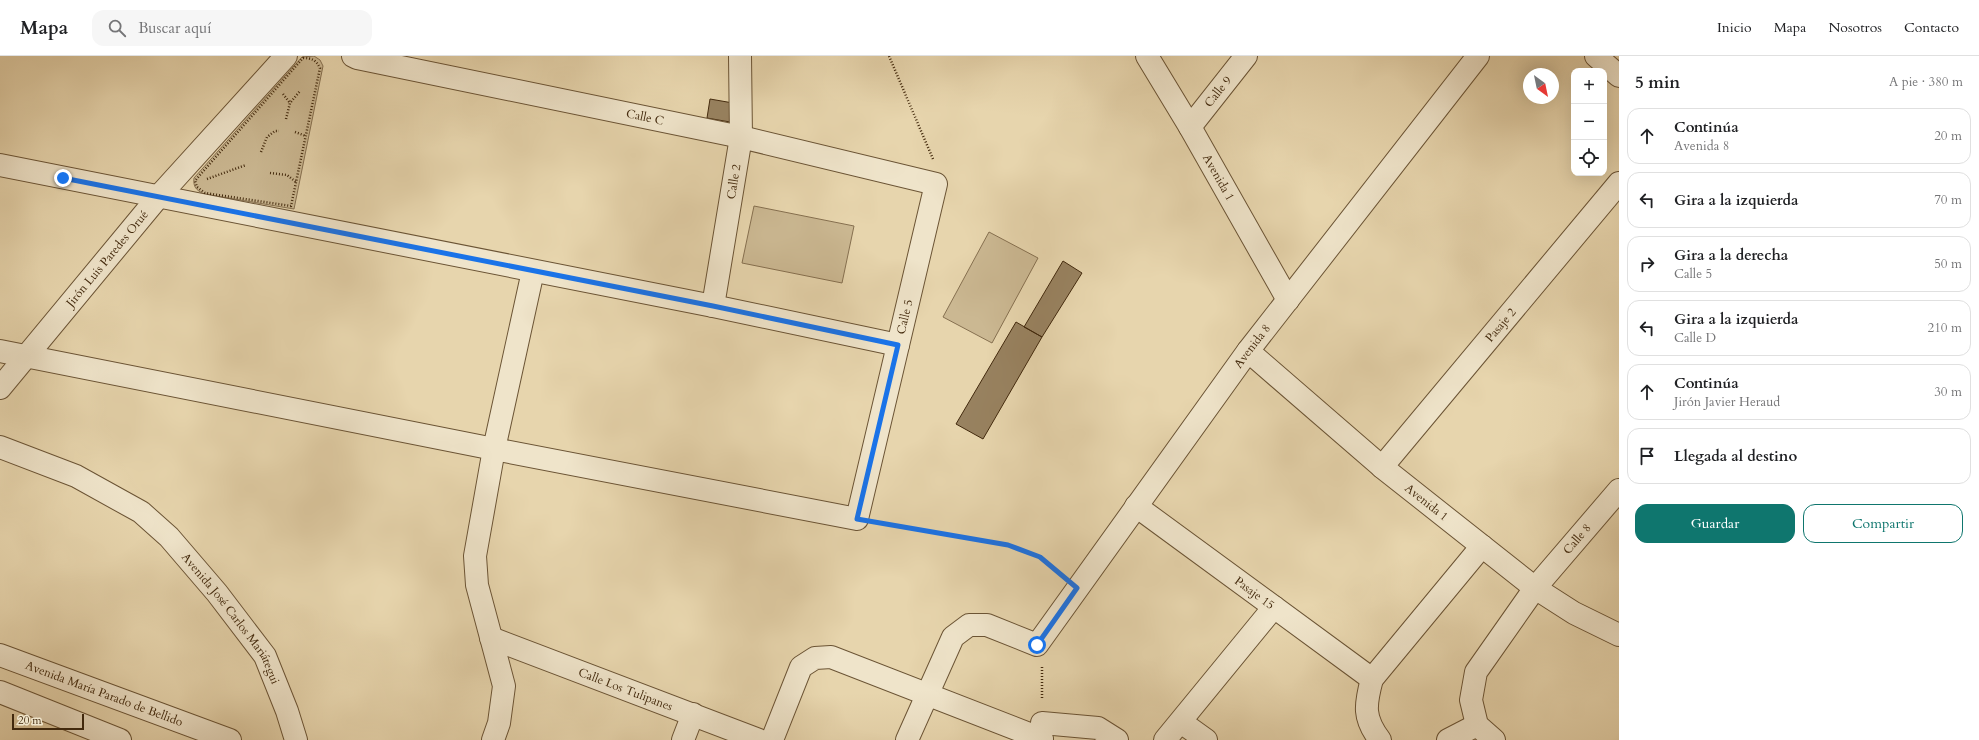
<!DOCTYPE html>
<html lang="es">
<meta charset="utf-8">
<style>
body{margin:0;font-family:Cardo,serif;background:#f6f6f6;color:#202124}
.controls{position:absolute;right:12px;top:12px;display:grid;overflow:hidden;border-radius:8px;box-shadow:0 4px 16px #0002}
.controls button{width:36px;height:36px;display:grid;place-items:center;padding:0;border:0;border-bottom:1px solid #e0e0e0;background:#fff;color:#202124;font:20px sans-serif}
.compass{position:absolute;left:1523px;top:12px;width:36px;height:36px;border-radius:50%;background:#fff;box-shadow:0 4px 16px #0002;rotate:147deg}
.scale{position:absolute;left:12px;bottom:10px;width:72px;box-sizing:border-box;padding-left:4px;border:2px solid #42290d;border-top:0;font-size:11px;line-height:14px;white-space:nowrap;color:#42290d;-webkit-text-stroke:3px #efe4ca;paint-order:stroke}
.stop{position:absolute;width:12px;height:12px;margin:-9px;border:3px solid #1a73e8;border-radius:50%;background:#fff}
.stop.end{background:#1a73e8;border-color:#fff;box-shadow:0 1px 4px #0008}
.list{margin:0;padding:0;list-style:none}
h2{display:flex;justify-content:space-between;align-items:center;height:52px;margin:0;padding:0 16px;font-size:17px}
h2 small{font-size:13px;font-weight:400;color:#757577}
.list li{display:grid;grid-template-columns:26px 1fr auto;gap:12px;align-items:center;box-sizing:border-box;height:56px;margin:0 8px 8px;padding:0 8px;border:1px solid #e0e0e0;border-radius:12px}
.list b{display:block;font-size:15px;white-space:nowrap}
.list p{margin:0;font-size:13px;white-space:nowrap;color:#757577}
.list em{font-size:13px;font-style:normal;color:#757577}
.actions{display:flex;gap:8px;padding:12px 16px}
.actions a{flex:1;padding:9px 0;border:1px solid #0f766e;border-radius:12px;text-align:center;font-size:14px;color:#0f766e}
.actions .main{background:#0f766e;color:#fff}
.icon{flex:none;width:22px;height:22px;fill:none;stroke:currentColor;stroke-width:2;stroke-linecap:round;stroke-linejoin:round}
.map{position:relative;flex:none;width:1619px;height:684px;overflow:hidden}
header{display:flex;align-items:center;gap:24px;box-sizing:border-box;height:56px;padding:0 20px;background:#fff;border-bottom:1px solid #e0e0e0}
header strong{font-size:19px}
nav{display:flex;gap:22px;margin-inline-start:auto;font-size:14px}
.search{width:280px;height:36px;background:#f6f6f6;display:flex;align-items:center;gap:10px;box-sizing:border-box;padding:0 14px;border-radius:12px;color:#757577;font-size:15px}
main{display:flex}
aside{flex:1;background:#fff}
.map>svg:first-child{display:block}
</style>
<header>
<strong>Mapa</strong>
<div class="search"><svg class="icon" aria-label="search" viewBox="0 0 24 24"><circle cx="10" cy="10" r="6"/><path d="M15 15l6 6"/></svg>Buscar aquí</div>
<nav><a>Inicio</a><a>Mapa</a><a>Nosotros</a><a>Contacto</a></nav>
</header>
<main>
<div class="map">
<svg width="1619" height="684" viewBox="0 0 1619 684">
<rect width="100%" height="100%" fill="#e7d5ad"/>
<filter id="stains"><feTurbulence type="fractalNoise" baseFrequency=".005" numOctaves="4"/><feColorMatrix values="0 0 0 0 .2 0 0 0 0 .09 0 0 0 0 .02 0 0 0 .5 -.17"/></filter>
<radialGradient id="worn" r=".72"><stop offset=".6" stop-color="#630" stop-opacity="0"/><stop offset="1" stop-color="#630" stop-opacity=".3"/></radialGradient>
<path fill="#cbb892" stroke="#867050" d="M 314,0 L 320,4 L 323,10 L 294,153 L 204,138 C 196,134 193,131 194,122 L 302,1 Z
M 754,150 L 854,170 L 842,227 L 742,207 Z
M 989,176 L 1038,202 L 992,287 L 943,261 Z"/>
<path fill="#988260" stroke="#42290d" d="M 710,43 L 733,47 L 730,66 L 707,62 Z
M 1063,205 L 1082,217 L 1042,281 L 1024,271 Z
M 1016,266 L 1042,281 L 983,383 L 956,368 Z"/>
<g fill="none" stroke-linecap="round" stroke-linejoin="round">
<g stroke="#6b5435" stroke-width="24">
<g id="minor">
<path id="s1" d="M 1147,0 L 1190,71 L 1288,244"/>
<path d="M 1596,0 L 1619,20"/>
<path id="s2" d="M 1190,71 L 1246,0"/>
<path d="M 0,109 L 713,250 L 898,289"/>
<path id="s3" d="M 713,250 L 741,81 L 740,0"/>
<path id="s4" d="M 0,295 L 494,393 L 857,463 L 936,128 L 741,81 L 357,2 L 353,0"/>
<path id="s5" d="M 1248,295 L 1382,411 L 1535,532 L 1574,557 L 1619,579"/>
<path id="s6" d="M 0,332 L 159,140 L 286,0"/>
<path id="s7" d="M 0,391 L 76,420 L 141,456 L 169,481 L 217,537 L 265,600 L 287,655 L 296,684"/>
<path id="s8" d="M 1382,411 L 1619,127"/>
<path id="s9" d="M 1136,450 L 1372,623"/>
<path id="s10" d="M 491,582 L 759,684"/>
<path id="s11" d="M 0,599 L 230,684"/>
<path d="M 0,636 L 120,684"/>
<path d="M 1181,666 L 1206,684"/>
<path d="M 1042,667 L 1098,672 L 1117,684"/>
<path d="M 493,684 L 499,667 L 504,630 L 477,529 L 475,500 L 494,393 L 533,215"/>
<path d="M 683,684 L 693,658"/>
<path d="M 772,684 L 801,611 L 815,602 L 831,601 L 1042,683"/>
<path id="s12" d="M 907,684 L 953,581 L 969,569 L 987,569 L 1037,589 L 1248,295 L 1478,0"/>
<path d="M 1165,684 L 1274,551"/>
<path d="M 1380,684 C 1363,662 1365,649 1372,623 L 1482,490"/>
<path d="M 1448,684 L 1477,669"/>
<path id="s13" d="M 1494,684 L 1477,669 L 1471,644 L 1476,616 L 1535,532 L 1619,434"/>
</g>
</g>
<path stroke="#42290d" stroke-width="2.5" stroke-dasharray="1 2" stroke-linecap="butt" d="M 889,0 L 933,103
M 303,2 C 312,2 316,4 320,12 L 291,150 L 205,137 L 197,131 L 195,125 L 199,120 Z
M 283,38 L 290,47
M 286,63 L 290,47 L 300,35
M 295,76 L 306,80
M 261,96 L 267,81 L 275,75 L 279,75
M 270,117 L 287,119 L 296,126
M 207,123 L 246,109
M 879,467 L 1008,489 L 1040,501 L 1060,518
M 1042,611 L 1042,644"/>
<use href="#minor" stroke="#efe4ca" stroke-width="22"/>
</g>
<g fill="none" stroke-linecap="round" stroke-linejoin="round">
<path stroke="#1a73e8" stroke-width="5" d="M 63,122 L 713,250 L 898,289 L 857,463 L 1008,489 L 1040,501 L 1077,532 L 1037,589"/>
</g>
<g text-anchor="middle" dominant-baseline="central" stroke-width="4" stroke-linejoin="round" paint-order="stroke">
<g font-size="12" fill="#42290d" stroke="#efe4ca">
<text stroke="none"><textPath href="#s2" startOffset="45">Calle 9</textPath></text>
<text transform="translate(645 61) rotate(12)">Calle C</text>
<text stroke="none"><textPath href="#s1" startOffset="141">Avenida 1</textPath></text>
<text stroke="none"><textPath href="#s3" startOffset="126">Calle 2</textPath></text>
<text stroke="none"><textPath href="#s6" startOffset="168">Jirón Luis Paredes Orué</textPath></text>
<text stroke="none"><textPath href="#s4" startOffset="1081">Calle 5</textPath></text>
<text stroke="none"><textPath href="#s8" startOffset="185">Pasaje 2</textPath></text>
<text stroke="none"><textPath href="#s12" startOffset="573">Avenida 8</textPath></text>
<text stroke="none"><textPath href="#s5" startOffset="234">Avenida 1</textPath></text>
<text stroke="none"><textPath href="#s13" startOffset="244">Calle 8</textPath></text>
<text stroke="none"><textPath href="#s9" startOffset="147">Pasaje 15</textPath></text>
<text stroke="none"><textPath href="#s7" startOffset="296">Avenida José Carlos Mariátegui</textPath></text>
<text stroke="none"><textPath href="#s10" startOffset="144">Calle Los Tulipanes</textPath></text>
<text stroke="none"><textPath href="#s11" startOffset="111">Avenida María Parado de Bellido</textPath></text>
</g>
</g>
<rect width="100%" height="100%" filter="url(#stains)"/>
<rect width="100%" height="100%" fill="url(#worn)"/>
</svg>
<div class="controls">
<button>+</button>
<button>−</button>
<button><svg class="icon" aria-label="locate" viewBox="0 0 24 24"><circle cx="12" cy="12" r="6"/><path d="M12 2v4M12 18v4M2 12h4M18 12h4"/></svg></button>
</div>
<svg class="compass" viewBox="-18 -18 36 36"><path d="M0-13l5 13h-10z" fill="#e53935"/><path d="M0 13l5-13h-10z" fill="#757577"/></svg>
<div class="scale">20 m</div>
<div class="stop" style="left:1037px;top:589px"></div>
<div class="stop end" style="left:63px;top:122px"></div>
</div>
<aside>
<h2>5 min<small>A pie · 380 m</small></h2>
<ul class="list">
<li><svg class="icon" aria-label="ahead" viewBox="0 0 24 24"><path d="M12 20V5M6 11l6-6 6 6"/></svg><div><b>Continúa</b><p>Avenida 8</p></div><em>20 m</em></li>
<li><svg class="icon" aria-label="left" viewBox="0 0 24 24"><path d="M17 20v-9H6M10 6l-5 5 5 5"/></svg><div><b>Gira a la izquierda</b></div><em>70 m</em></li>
<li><svg class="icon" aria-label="right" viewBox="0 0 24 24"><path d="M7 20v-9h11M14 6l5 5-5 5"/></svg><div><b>Gira a la derecha</b><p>Calle 5</p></div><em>50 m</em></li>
<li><svg class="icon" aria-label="left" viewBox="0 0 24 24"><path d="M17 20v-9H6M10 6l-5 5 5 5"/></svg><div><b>Gira a la izquierda</b><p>Calle D</p></div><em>210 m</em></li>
<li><svg class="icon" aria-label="ahead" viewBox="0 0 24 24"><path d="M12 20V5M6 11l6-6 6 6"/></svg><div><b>Continúa</b><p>Jirón Javier Heraud</p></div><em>30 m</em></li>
<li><svg class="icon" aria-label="arrive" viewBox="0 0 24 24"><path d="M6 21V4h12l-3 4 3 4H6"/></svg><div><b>Llegada al destino</b></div></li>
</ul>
<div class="actions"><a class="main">Guardar</a><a>Compartir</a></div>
</aside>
</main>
